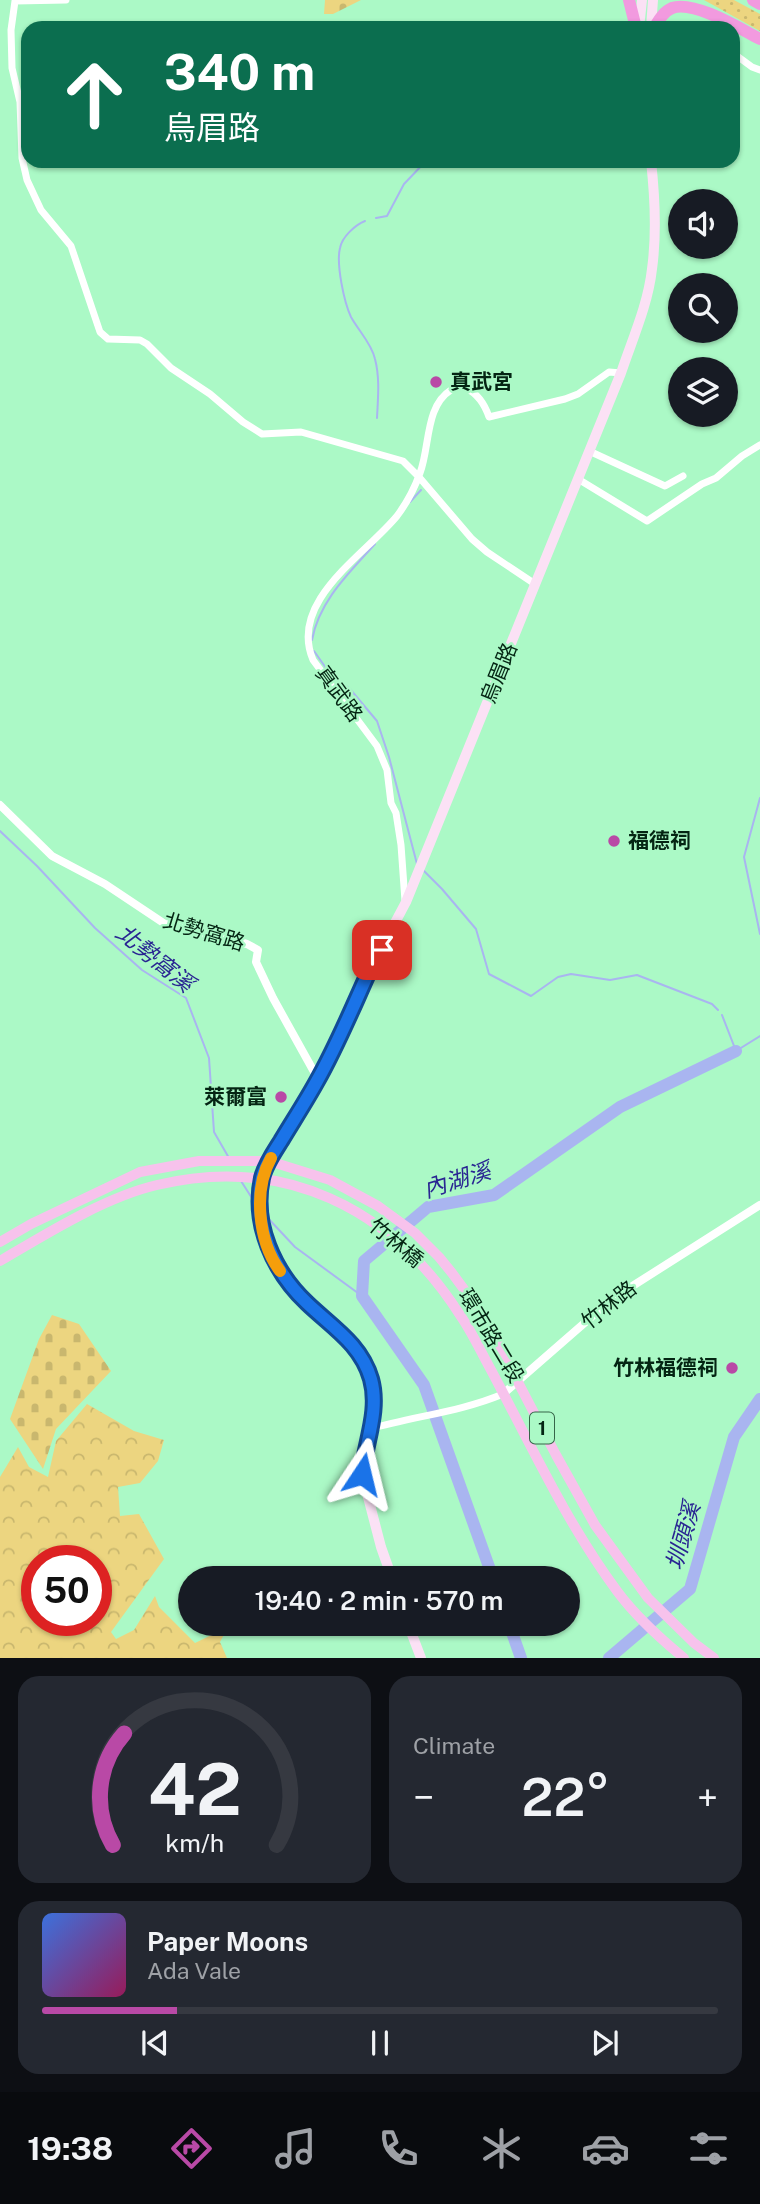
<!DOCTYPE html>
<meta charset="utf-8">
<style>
body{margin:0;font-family:"Public Sans","Noto Sans TC",sans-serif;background:#242831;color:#f1f3f6;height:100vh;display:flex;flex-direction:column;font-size:26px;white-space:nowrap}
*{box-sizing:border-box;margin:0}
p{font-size:23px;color:#9ea1a6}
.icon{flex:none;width:38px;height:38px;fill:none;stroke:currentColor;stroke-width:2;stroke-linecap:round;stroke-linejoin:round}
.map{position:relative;height:1658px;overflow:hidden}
.sheet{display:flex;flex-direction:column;gap:18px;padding:18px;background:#0d0f14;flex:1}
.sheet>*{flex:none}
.guide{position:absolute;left:21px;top:21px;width:719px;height:147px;border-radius:21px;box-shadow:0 2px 5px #0004;background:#0b6e4f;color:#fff;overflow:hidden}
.fabs{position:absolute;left:668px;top:189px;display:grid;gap:14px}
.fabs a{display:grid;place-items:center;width:70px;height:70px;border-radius:50%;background:#171b24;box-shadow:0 2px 5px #0004;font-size:35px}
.speed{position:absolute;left:21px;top:1545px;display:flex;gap:14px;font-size:35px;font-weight:700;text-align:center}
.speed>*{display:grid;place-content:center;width:91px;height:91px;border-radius:50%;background:#171b24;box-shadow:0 2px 5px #0004;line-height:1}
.speed .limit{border:10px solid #d22;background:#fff;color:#111}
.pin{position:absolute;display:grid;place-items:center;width:60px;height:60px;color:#fff;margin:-30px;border-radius:14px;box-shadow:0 4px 10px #0006}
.me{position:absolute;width:77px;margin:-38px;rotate:10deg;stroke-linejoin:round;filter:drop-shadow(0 0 5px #0008)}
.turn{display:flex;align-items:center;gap:24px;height:147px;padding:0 28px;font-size:32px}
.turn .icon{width:91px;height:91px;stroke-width:2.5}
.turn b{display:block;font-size:49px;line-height:60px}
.big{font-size:52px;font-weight:600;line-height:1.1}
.sheet .widget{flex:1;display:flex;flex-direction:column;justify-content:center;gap:10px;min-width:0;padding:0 24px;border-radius:21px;background:#242831}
.sheet .dial{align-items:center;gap:0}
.dial svg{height:182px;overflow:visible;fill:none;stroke:#363941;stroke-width:7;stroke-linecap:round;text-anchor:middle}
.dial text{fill:#f1f3f6;stroke:none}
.song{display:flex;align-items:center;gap:21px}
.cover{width:84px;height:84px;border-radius:10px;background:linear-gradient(135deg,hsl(220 70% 55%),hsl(330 70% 35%))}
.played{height:7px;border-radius:4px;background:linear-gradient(90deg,#b949a6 20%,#363941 20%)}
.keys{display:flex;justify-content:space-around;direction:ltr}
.heat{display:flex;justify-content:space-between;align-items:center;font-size:38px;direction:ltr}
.sheet .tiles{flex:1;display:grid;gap:18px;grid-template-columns:1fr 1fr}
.widget:last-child{grid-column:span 2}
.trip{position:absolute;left:178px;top:1566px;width:402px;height:70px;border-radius:35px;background:#171b24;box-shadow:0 2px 5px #0004;font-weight:600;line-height:70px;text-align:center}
.dock{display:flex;height:112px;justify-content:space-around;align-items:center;background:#090b0e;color:#9ea1a6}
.dock .icon{width:49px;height:49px}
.dock .active{color:#b949a6}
.dock b{font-size:32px;color:#f1f3f6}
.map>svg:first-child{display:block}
</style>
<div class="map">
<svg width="760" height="1658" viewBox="0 0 760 1658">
<defs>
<pattern id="grass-dots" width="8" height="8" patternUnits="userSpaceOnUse" patternTransform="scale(1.75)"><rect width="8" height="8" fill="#ecd580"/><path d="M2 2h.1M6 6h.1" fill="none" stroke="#c9b76e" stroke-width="1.8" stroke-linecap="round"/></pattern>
<pattern id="forest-crowns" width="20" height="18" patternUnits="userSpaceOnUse" patternTransform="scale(1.75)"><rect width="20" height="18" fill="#ecd580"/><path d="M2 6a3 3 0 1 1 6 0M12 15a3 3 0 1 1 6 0" fill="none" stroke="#c9b76e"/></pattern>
<pattern id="cemetery-stones" width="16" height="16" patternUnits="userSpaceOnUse" patternTransform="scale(1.75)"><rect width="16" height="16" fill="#ecd580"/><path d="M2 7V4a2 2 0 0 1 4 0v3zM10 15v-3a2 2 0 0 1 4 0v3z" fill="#c9b76e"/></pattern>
</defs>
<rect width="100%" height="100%" fill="#abf9c6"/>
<path fill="url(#grass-dots)" d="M704,0H734L760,14V31Z"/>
<path fill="url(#forest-crowns)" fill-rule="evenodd" d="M87,1404L134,1431L164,1440L158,1461L140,1483L118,1487L120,1516L139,1514L164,1559L111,1632L116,1639L134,1630L155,1596L159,1607L195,1643L228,1627L220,1642L227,1658H0V1477L18,1447L29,1467L48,1477L56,1441ZM37,1561H96V1620H37Z"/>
<path fill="url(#cemetery-stones)" d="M325,0H361L333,14H324Z
M52,1315L79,1324L111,1371L56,1429L43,1469L10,1419L39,1339Z"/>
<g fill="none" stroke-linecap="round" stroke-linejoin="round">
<path stroke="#a9b5f0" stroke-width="2" d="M376,218L387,216L404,184L426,161
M365,221C355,225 342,237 340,248C336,264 344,302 351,317C358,330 372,344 375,359C380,378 378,398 377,418
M410,502L421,490
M312,640C319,601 349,573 375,544
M314,651L326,668L350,689L377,721L389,757L417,864
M760,798L744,857L760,934
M0,831L37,866L95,928L142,970L186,998L209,1058L214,1132L229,1158
M423,870L442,889L476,929L489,974L531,996L558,977L571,974L610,980L637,975L712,1004L718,1010
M722,1015L736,1051L760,1036
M241,1181L257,1206
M265,1215L295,1247L362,1296"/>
<path stroke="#a9b5f0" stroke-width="12" d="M493,1578L424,1385L362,1296L364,1261L428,1207L494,1195L620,1107L736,1051
M509,1624L521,1658
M609,1658L690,1589L734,1437L760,1399"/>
<path stroke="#fff" stroke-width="7" d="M66,0L15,1L11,30L12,68L20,102L22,158L27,180L41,210L71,246L100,332L108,339L140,340L147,344L171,368L210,394L243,422L262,434L301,432L403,461L419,477L472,539L487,552L535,584
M682,28H687
M733,53L752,67L760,70
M589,451L665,486L683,476
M578,479L647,521L702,484L716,478L742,456L760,445
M405,901L401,845L396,813L391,803L387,770L377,746L313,660C288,601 365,555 397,516C406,504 415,487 420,473C430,447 425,406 451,390C457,387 460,385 466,388C478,394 485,405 489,417L565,399L578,394L609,372L621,373
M370,1429C415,1416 460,1412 503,1394"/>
<path stroke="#fff" stroke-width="8" d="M0,805L52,856L105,884L165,924L247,944L258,950L256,962L273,998L318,1079
M503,1394L612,1299L760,1205"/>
<path stroke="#fbe1f5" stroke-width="10" d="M639,28L642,0
M651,28L653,0
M392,1578L381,1547L362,1474L373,1411L372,1382L366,1366L349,1339L305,1302L275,1264L263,1230L260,1205L262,1177L269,1161L318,1079L372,966L406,902L621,373C632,340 648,305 652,269C657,233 655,197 651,161
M408,1624L421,1658"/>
<path stroke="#f7c2ec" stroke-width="10" d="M0,1242L31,1224L140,1172L199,1161H269L330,1180L378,1206L415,1233L439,1257L452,1273L483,1315L556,1455L595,1525L648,1598L694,1643L714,1658
M0,1261C46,1234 105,1197 157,1185C283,1155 391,1207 460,1315C472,1332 481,1352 491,1370C531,1445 566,1522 617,1591C634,1614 662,1640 684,1658"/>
<path stroke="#f29adf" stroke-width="12" d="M629,0L636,28
M753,0L760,4
M654,28C659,20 663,12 672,8C694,0 741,29 760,39"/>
</g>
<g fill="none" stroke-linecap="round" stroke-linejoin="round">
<defs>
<path id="route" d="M362,1474C365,1443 380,1411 371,1379C361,1344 332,1327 307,1303C274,1272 252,1224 262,1178C265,1165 274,1152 281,1141C293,1121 306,1101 317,1081C338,1044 354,1004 372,965L382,950"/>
</defs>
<use href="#route" stroke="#114b97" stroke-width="18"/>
<use href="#route" stroke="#1a73e8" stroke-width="12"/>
<path stroke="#f59e0b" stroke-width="12" d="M271,1158C253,1190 258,1241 280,1271"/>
</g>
<g fill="#b949a6" stroke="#abf9c6" stroke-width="2.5">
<circle cx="436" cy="382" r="7"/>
<circle cx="614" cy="841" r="7"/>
<circle cx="281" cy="1097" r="7"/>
<circle cx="732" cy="1368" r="7"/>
</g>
<g text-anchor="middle" stroke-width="5" stroke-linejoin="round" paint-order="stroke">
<rect fill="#abf9c6" stroke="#366549" stroke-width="2" x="530" y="1412.5" width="24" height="31" rx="5"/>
<g font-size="19" font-weight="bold" fill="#042513">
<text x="542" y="1435">1</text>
</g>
<g font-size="21" font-weight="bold" fill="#042513" stroke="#abf9c6" text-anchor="start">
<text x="450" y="389">真武宮</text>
<text x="628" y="848">福德祠</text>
<text x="267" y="1104" text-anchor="end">萊爾富</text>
<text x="718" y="1375" text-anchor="end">竹林福德祠</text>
</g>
<g font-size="21" fill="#042513" stroke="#abf9c6">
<text transform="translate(499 673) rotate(-68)" y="7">烏眉路</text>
<text transform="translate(339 694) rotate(54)" y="7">真武路</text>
<text transform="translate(204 932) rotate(17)" y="7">北勢窩路</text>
<text transform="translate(396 1243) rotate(40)" y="7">竹林橋</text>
<text transform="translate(609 1305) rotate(-38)" y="7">竹林路</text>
<text transform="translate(491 1336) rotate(59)" y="7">環市路二段</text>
</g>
<g font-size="23" font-style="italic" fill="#292592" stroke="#abf9c6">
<text transform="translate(155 958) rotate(39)" y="8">北勢窩溪</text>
<text transform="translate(457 1180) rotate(-17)" y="8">內湖溪</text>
<text transform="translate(683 1536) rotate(-74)" y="8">圳頭溪</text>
</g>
</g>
</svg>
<div class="fabs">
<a><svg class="icon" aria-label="sound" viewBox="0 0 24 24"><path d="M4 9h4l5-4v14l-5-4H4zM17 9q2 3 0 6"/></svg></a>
<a><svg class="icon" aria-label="search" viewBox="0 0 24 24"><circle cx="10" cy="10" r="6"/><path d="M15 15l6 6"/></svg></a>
<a><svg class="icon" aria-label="layers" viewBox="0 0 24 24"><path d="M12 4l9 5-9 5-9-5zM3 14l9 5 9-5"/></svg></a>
</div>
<div class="speed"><div class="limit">50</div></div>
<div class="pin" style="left:382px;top:950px;background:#d93025"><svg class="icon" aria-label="arrive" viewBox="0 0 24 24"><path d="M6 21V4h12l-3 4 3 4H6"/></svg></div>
<svg class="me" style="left:362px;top:1474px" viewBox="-20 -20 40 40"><path d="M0-17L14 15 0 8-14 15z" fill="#1a73e8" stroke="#fff" stroke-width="4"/></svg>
<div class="trip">19:40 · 2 min · 570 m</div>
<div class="guide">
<div class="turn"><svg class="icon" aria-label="ahead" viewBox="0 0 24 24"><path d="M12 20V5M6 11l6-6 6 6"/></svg><div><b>340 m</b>烏眉路</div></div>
</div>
</div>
<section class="sheet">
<div class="tiles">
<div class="widget dial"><svg viewBox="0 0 100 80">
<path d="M14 69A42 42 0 1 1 86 69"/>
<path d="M14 69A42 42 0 0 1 19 20" stroke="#b949a6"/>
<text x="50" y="56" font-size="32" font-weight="700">42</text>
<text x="50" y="72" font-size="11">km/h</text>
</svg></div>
<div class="widget"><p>Climate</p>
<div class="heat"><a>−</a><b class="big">22°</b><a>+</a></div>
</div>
<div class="widget">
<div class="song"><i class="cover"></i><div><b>Paper Moons</b><p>Ada Vale</p></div></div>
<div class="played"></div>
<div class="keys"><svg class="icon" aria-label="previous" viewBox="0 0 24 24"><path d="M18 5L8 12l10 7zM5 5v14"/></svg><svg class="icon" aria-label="pause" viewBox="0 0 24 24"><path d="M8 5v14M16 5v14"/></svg><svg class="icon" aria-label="next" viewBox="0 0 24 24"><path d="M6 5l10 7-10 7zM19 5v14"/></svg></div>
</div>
</div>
</section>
<nav class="dock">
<b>19:38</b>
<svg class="icon active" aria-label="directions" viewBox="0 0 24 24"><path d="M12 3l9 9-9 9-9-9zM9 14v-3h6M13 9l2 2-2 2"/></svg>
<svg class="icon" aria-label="music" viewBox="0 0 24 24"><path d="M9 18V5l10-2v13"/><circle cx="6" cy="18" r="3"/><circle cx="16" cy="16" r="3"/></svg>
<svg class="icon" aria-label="phone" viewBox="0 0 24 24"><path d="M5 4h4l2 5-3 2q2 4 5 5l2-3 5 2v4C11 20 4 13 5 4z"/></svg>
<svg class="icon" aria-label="climate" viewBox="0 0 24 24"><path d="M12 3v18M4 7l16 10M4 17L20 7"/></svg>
<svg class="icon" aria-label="car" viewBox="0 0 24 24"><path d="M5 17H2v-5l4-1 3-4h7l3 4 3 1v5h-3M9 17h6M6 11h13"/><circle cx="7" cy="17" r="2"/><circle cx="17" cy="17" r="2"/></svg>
<svg class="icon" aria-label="filters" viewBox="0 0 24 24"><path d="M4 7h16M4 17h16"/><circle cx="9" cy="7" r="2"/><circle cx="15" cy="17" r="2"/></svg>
</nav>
